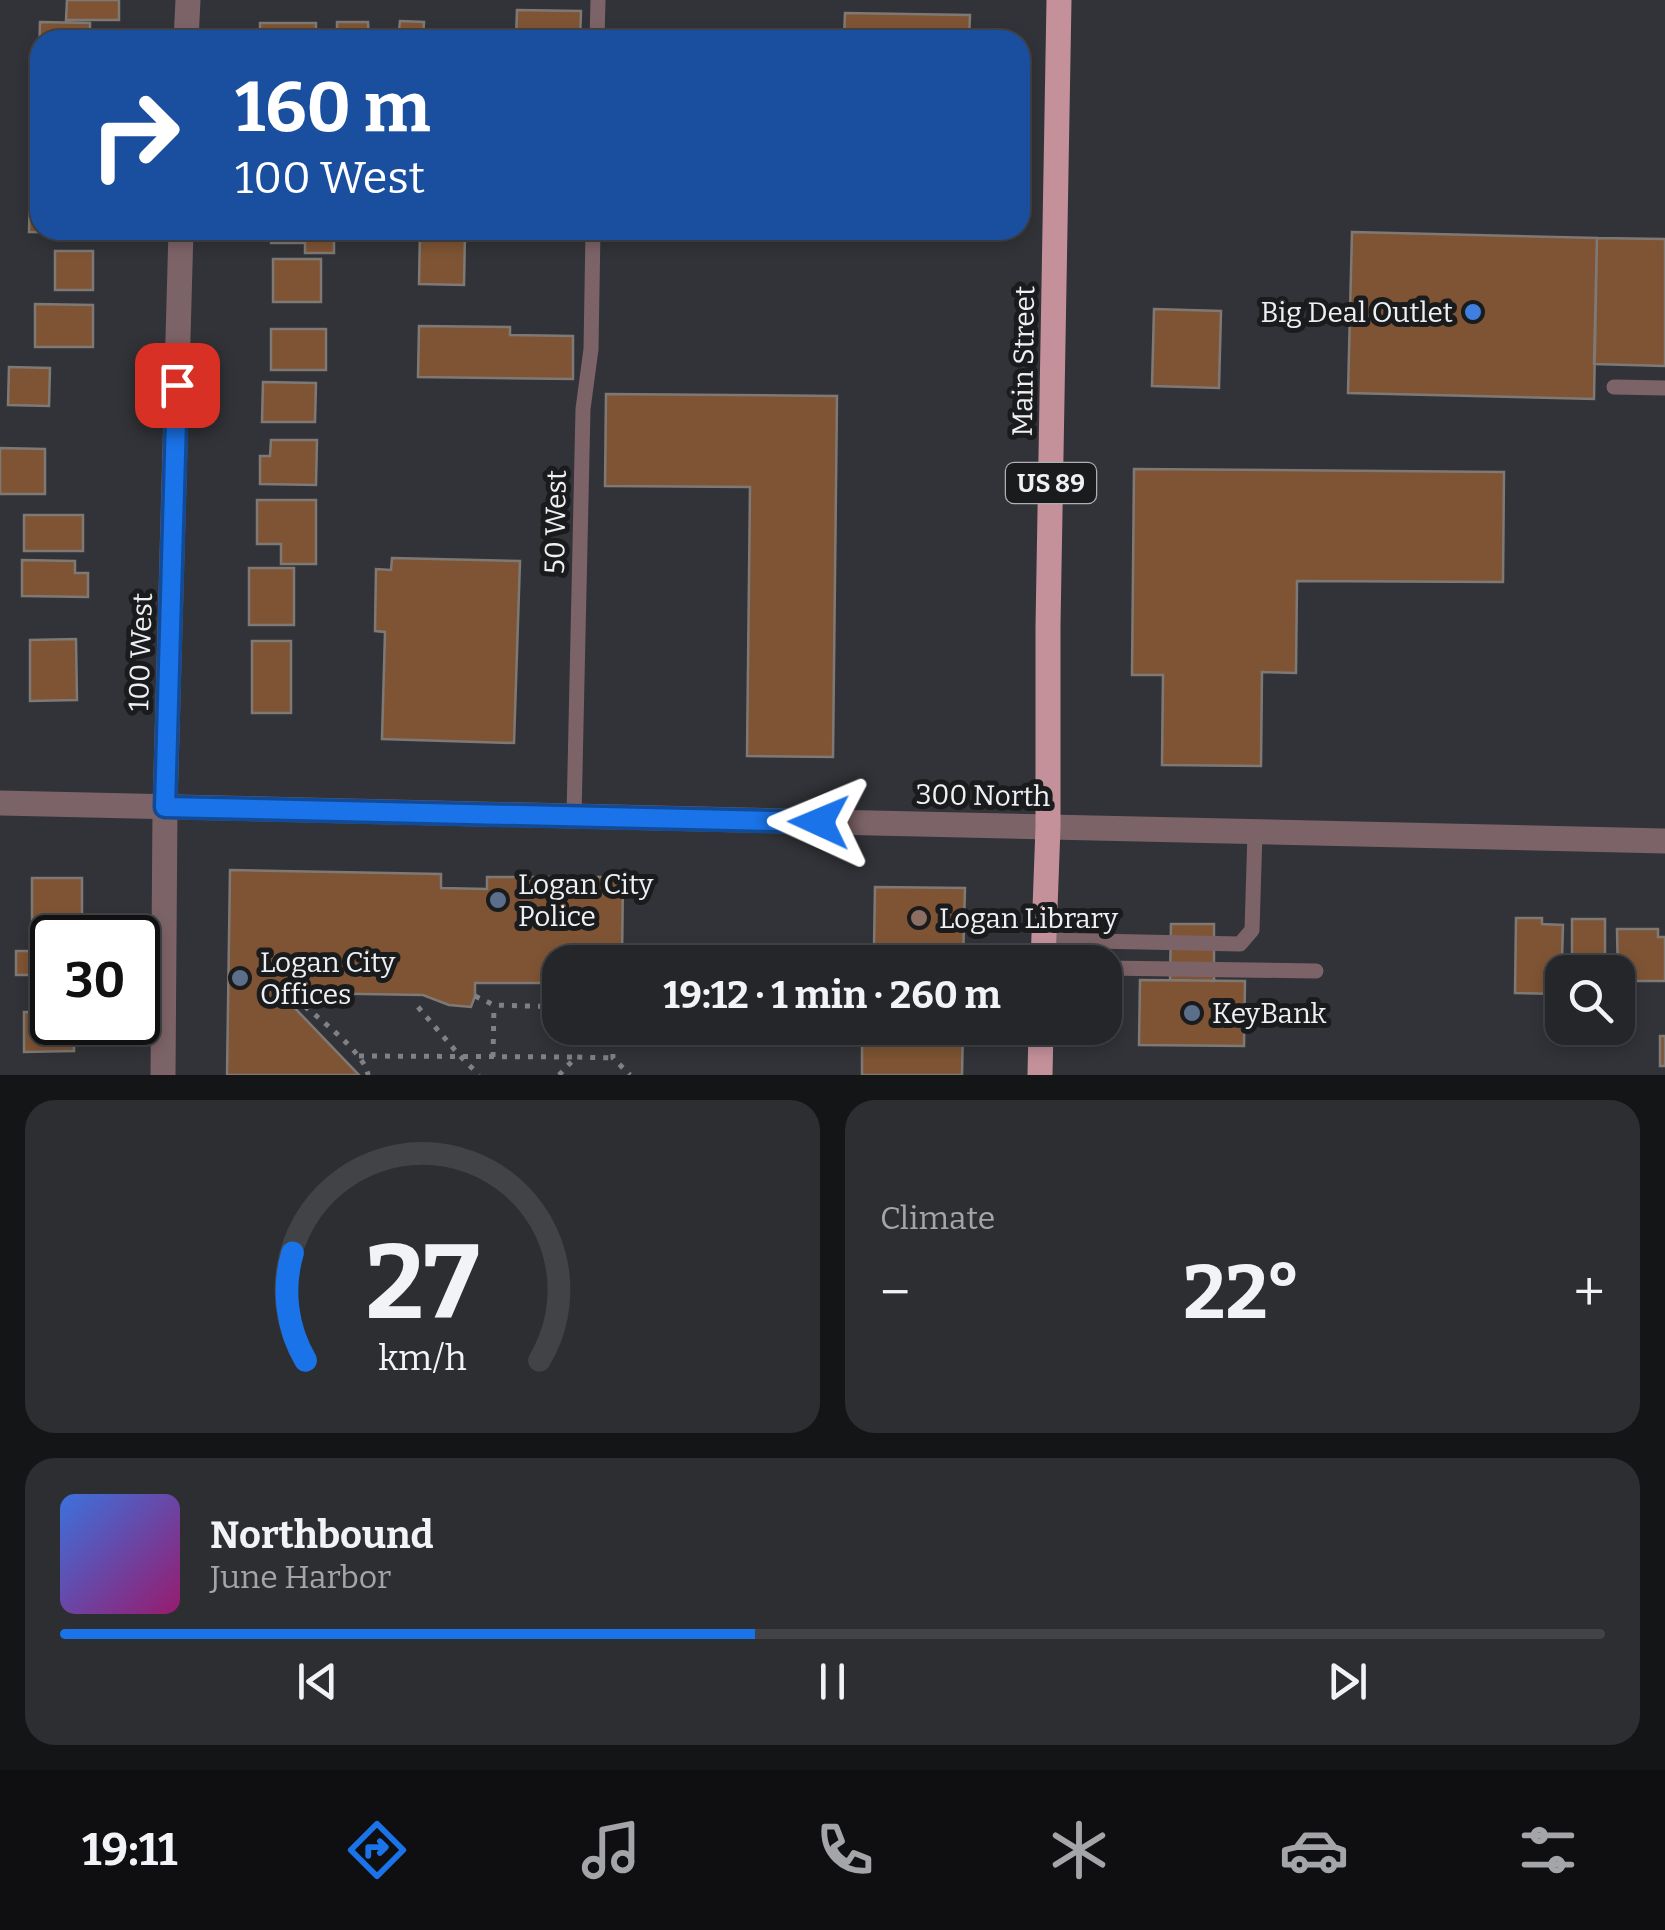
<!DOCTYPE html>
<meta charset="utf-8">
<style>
body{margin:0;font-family:Bitter,serif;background:#2d2e32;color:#f1f3f6;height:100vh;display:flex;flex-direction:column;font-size:38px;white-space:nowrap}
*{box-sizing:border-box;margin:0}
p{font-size:32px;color:#a3a5a8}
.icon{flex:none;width:55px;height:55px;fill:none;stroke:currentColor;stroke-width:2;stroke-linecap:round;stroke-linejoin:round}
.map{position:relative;height:1075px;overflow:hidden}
.drawer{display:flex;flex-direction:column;gap:25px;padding:25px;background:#141517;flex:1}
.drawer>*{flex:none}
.hud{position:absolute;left:30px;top:30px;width:1000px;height:210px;border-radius:30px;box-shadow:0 5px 15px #0003,0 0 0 2px #424347;background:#1a4fa0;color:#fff;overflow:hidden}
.tools{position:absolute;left:1545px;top:955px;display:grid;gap:20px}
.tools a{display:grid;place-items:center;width:90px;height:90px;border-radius:20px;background:#25262a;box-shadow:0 5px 15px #0003,0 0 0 2px #424347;font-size:50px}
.speed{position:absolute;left:30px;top:915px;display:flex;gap:20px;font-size:50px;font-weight:700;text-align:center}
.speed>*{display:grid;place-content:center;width:130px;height:130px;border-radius:50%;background:#25262a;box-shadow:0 5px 15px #0003,0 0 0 2px #424347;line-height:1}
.speed .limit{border:5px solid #111;border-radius:15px;background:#fff;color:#111}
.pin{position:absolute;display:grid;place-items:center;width:85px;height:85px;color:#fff;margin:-42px;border-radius:20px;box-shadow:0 5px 15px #0006}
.me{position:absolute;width:110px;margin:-55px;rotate:271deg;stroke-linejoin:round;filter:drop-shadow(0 0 8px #0008)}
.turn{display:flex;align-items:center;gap:35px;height:210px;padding:0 40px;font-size:45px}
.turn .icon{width:130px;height:130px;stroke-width:2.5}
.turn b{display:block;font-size:70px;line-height:85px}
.big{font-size:75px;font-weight:700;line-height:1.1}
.drawer .card{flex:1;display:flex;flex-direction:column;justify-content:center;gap:15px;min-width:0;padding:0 35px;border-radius:30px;background:#2d2e32}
.drawer .dial{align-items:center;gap:0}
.dial svg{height:260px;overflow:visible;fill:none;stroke:#424347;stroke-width:7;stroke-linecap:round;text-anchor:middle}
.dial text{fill:#f1f3f6;stroke:none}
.song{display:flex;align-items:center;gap:30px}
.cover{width:120px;height:120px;border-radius:15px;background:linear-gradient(135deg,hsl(220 70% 55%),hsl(320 70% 35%))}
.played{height:10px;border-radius:5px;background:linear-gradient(90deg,#1a73e8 45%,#424347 45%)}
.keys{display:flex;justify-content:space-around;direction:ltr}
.heat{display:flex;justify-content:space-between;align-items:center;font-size:55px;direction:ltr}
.drawer .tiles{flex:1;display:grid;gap:25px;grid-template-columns:1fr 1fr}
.card:last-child{grid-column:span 2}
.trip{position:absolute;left:542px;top:945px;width:580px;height:100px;border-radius:30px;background:#25262a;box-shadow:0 5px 15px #0003,0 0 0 2px #424347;font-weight:700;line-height:100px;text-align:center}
.tab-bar{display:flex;height:160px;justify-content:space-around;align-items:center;background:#0f0f11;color:#a3a5a8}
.tab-bar .icon{width:70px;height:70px}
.tab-bar .active{color:#1a73e8}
.tab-bar b{font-size:45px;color:#f1f3f6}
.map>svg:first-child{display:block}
</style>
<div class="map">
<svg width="1665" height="1075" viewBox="0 0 1665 1075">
<rect width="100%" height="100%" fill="#313338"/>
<path fill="#7e5434" stroke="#7f7976" stroke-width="2.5" d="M67,0H119V20H66Z
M517,10L581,11L580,40H516Z
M845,13L970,15L969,40H844Z
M400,21L424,22L423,40H386V30L399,31Z
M40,22L90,23V40H40L39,62Z
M337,22H368L369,40H337Z
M260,23H316V40H260Z
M649,33H700V40H649Z
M712,34L747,35L746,40H711Z
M34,148H40V183H33Z
M30,191H40V230H93V233L29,232Z
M271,230H334V253H305V243H271Z
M420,230H577V235L465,233L464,285L419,284Z
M1352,232L1597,238L1594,399L1348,393Z
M1597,238L1665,239V366L1594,364Z
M55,251H93V290H55Z
M273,259H321V302H273Z
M35,304L93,305V347H35Z
M1154,309L1221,311L1219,388L1152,386Z
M419,326L510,327V335L573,336V379L418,377Z
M271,329H326V370H271Z
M9,367L50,368L49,406L8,405Z
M263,382L316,383L315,422H262Z
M606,394L837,396L833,757L747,756L750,487L605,486Z
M271,440H317L316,485L260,484V456H270Z
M0,448L45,449V494H0Z
M1134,469L1504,472L1503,582L1297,581L1296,673L1262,672L1261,766L1162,765L1163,675H1132Z
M257,500H316V564H281V544H257Z
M24,515H83V551H24Z
M392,558L520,561L514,743L382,739L385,632L375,631L376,569L391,570Z
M22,560L75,561V573H88V597L22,596Z
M249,568H294V625H249Z
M76,639L77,700L30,701V640Z
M252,641H291V713H252Z
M230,870L441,874V888L487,889V877H623L622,962H560V983H475V996L471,1007L449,1005L423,995L301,993L290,1003L359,1075H227Z
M32,878H82V923H32Z
M875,887L965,888L963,962H863V947H874Z
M1516,918H1542V924L1563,925L1561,994L1515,993Z
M1572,919H1605V972H1572Z
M1171,924H1214V981L1170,980Z
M1617,929H1658V937H1665V981H1618Z
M16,951H52V989H30V975H16Z
M1140,980L1245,981L1244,1046L1139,1045Z
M24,1012H52V1022H74V1051L24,1052Z
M862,1028H963L962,1075H862Z
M1660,1036H1665V1066H1660Z"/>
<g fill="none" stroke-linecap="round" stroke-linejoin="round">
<path stroke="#7f8185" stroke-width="5" stroke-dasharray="5 8" stroke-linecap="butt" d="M475,996L494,1005L560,1007
M295,998C314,1015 365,1052 368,1075
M418,1007L460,1056L479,1075
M612,1028L613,1058L630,1075
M359,1056L576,1057
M493,1057L494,1005
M559,1075L576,1057L613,1058"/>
<path stroke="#7c6367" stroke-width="15" d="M597,40L598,0
M1614,387L1665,388
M574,816L583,409L591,349L593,230
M1044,940L1240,944L1252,930L1255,832
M1105,968L1316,971"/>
<path stroke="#7c6367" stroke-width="25" d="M0,803L1665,841"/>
<path stroke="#7c6367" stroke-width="25" d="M186,40L188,0
M163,1075L165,807L181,230"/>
<path stroke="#c4919b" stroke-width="25" d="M1043,962L1048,827V626L1059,0
M1040,1075L1041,1028"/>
</g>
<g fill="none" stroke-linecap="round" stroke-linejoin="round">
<defs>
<path id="route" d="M177,385L165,807L819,822"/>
</defs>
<use href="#route" stroke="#114b97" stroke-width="25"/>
<use href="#route" stroke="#1a73e8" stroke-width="18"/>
</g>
<circle fill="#3f7fe0" stroke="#1a1b1d" stroke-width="4" cx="1473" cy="312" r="10"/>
<g fill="#5c6f8a" stroke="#1a1b1d" stroke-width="4">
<circle cx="498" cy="900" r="10"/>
<circle cx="240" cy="978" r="10"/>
<circle cx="1192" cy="1013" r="10"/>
</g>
<circle fill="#8d6e63" stroke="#1a1b1d" stroke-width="4" cx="919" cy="918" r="10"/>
<g text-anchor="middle" stroke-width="10" stroke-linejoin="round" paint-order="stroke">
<rect fill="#1a1b1d" stroke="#afb0b3" stroke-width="2.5" x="1006" y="463" width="90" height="40" rx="8"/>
<g font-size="25" font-weight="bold" fill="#eff0f3">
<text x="1051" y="492">US 89</text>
</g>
<g font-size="28" fill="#eff0f3" stroke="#1a1b1d" text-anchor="start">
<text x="1453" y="322" text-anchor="end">Big Deal Outlet</text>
<text x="518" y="894">Logan City<tspan x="518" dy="32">Police</tspan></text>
<text x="939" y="928">Logan Library</text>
<text x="260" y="972">Logan City<tspan x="260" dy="32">Offices</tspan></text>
<text x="1212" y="1023">KeyBank</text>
</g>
<g font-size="28" fill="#eff0f3" stroke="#1a1b1d">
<text transform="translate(1023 361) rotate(-89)" y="10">Main Street</text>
<text transform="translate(555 522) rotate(-89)" y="10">50 West</text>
<text transform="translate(140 652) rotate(-88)" y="10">100 West</text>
<text transform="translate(983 795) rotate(1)" y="10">300 North</text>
</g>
</g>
</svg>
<div class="tools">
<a><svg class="icon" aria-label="search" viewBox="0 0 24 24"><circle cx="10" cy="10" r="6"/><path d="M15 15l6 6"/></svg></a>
</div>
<div class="speed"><div class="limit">30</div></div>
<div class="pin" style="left:177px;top:385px;background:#d93025"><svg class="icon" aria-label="arrive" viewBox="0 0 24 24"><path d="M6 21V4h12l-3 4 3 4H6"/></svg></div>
<svg class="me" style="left:819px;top:822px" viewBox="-20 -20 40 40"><path d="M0-17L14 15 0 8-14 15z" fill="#1a73e8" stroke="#fff" stroke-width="4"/></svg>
<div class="trip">19:12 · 1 min · 260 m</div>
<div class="hud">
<div class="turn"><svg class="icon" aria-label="right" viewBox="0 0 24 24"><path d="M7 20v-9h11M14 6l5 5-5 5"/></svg><div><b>160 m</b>100 West</div></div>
</div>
</div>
<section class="drawer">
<div class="tiles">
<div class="card dial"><svg viewBox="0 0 100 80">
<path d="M14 69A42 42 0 1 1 86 69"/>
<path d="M14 69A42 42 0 0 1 10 36" stroke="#1a73e8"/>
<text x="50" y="56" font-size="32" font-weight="700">27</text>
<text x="50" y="72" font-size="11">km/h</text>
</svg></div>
<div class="card"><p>Climate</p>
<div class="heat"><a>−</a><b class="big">22°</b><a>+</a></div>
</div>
<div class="card">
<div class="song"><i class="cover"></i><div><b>Northbound</b><p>June Harbor</p></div></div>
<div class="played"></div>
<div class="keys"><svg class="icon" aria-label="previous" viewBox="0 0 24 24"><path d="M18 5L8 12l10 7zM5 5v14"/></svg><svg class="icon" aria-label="pause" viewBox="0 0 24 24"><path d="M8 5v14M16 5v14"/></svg><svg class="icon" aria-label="next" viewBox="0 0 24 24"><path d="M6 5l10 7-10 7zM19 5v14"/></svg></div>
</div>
</div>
</section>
<nav class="tab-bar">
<b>19:11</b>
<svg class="icon active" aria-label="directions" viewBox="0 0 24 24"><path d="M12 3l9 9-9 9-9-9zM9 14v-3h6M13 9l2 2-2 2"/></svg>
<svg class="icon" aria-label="music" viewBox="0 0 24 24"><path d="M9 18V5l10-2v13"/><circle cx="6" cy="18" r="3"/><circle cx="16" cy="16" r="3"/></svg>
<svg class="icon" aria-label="phone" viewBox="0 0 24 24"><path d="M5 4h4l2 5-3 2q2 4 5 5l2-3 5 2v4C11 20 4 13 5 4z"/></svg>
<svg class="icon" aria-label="climate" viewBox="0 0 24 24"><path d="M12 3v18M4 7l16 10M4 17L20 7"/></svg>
<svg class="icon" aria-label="car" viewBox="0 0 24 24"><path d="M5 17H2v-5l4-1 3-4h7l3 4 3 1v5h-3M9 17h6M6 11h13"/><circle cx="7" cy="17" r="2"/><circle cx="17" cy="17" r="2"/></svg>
<svg class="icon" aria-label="filters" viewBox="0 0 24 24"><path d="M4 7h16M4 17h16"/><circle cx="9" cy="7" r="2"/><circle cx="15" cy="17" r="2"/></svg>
</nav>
